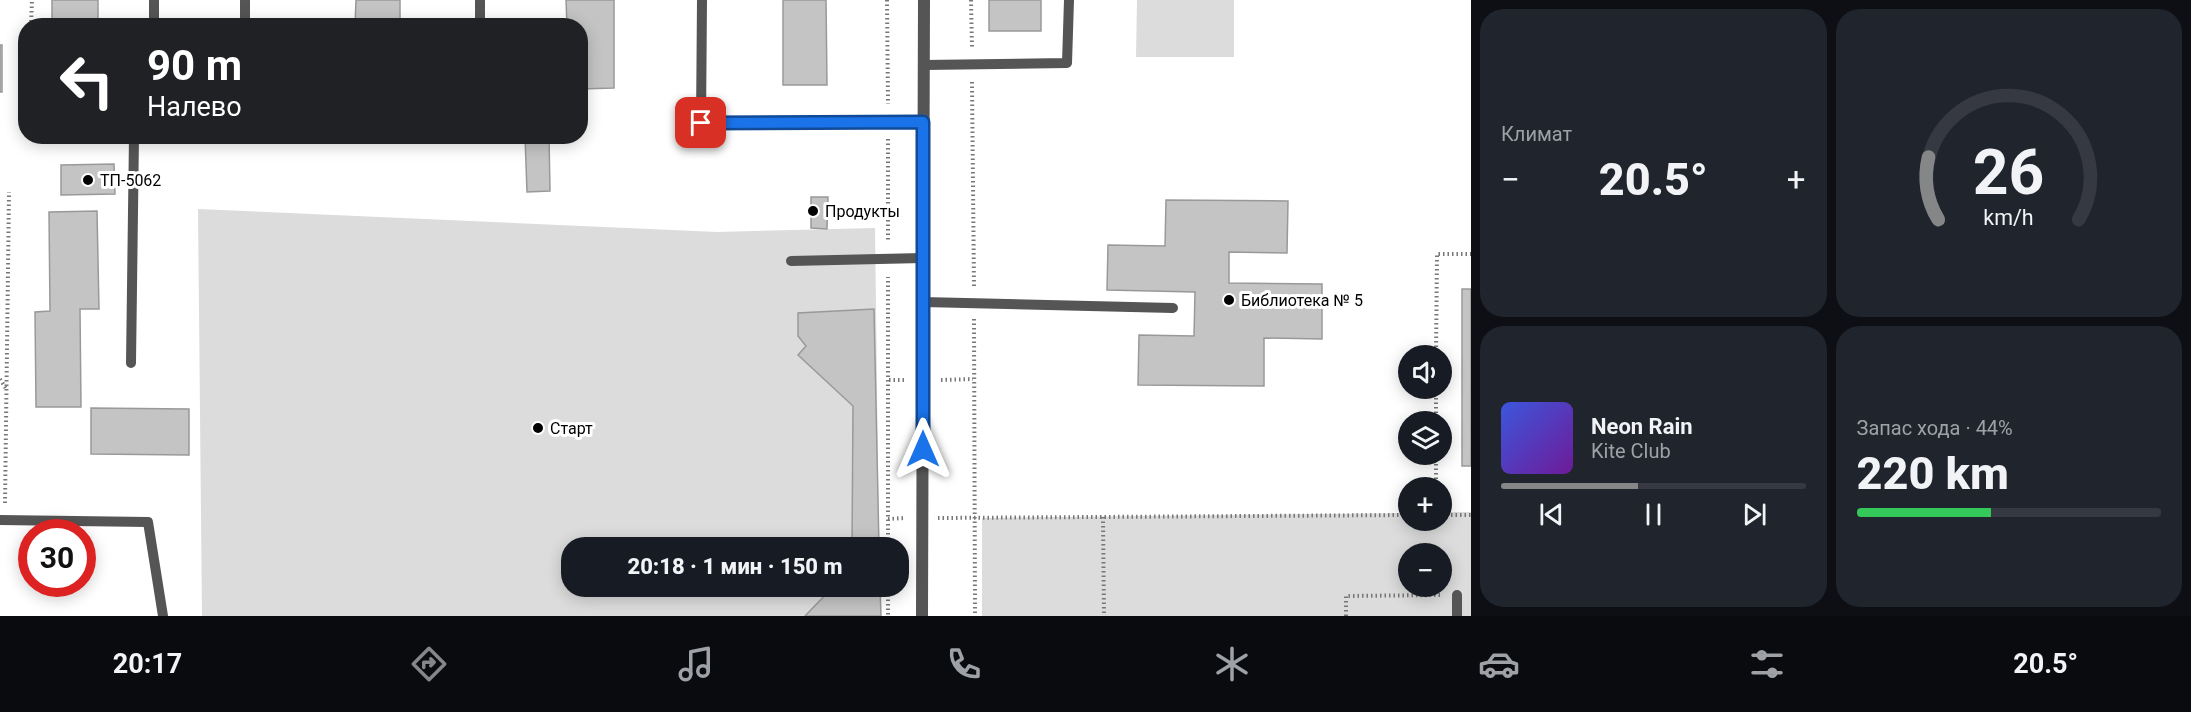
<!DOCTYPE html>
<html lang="ru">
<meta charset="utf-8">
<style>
body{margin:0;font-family:Roboto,sans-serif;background:#20242c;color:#f1f3f6;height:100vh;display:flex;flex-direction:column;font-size:22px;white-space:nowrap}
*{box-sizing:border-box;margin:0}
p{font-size:20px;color:#9ea1a6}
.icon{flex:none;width:33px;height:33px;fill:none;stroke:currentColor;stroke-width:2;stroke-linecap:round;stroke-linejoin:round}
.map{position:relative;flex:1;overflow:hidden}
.drawer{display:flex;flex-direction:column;gap:9px;padding:9px;background:#0d0f14;width:720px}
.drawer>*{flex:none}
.guide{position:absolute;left:18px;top:18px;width:570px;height:126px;border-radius:24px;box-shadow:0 3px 15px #0003;background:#202124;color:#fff;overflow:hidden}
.controls{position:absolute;left:1398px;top:345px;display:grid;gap:12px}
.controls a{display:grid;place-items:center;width:54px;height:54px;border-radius:50%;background:#171b24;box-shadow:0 3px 15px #0003;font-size:30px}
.speed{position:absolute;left:18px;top:519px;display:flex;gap:12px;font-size:30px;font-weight:700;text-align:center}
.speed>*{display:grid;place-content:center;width:78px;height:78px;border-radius:50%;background:#171b24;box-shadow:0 3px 15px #0003;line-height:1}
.speed .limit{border:9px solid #d22;background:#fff;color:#111}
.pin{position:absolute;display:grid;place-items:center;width:51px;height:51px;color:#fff;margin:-26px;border-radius:12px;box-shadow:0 3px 9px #0006}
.me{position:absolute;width:66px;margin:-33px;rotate:0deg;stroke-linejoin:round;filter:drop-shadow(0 0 4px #0008)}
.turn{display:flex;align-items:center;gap:21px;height:126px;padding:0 30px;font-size:27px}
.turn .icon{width:78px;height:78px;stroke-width:2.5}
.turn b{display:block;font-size:42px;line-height:51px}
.big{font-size:45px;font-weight:800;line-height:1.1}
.drawer .card{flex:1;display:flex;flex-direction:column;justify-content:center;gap:9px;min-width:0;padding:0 21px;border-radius:24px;background:#20242c}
.drawer .dial{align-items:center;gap:0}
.dial svg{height:156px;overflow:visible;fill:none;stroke:#363941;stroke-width:7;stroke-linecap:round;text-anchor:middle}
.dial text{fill:#f1f3f6;stroke:none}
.song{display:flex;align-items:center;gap:18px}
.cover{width:72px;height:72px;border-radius:9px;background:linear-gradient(135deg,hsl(230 70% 55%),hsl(280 70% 35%))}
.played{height:6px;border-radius:3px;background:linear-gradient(90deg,#858687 45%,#363941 45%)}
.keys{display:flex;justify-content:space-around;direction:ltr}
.heat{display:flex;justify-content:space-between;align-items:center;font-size:33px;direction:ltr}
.charge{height:9px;border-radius:4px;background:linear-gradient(90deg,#34c759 44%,#363941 0)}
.drawer .tiles{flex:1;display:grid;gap:9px;grid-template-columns:repeat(2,1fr)}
.trip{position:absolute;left:561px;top:537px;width:348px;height:60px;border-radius:24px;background:#171b24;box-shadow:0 3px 15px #0003;font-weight:800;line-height:60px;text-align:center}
.tab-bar{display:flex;height:96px;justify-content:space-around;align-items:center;background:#090b0e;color:#9ea1a6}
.tab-bar .icon{width:42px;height:42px}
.tab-bar .on{color:#858687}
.tab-bar b{font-size:27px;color:#f1f3f6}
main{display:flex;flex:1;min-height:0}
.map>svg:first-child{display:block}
</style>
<main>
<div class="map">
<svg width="1471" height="616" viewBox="0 0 1471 616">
<rect width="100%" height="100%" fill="#fff"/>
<path fill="#dcdcdc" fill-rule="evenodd" d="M1137,0H1234V57H1136Z
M198,209L717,232L875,228L879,547L572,548V586L880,587L881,616H202Z
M1442,512H1471V616H982V518L1408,513V520H1442ZM1408,554H1442V586H1408Z"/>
<path fill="#c4c4c4" stroke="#999" stroke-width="1.5" d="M52,0H98V26H52Z
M356,0H400V26H355Z
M566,0H614V88L580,89V26H567Z
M783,0H826L827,85H783Z
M989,0H1041V31H989Z
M0,45H2V92H0Z
M525,136H549L550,191L527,192Z
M114,164L115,194L61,195V165Z
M811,197H828L827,229L811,228Z
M1166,200L1288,201L1287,253L1229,252V283L1322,284V339L1264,338V386L1138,385L1139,335L1194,336L1195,292L1107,290L1108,245L1165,246Z
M97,211L99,309H80L81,407H36L35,312L50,311L49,212Z
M1462,289H1471V466H1462Z
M874,309L879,548H852L853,406L798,355L806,346L798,336V313Z
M91,408L189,409V455L91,454Z
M834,586H880L881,616H805Z"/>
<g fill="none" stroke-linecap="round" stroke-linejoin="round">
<path stroke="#777" stroke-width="4" stroke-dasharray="1.5 3" stroke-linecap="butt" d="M887,0L888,104
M971,0L972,47
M31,26L32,0
M972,82L974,287
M888,139V242
M974,319L975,616
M1436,356L1437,254H1471
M0,379L7,390
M889,380H907
M941,380L973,379
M1436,422V388
M1436,488V454
M5,503L9,192
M1442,515H1471
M1103,517L1104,616
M938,518L1408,515
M888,519L904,518
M888,548V277
M888,586V616
M1346,616V596L1440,595"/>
<path stroke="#555" stroke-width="10" d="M245,0V26
M480,0V26
M702,0L701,123L923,122
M154,26V0
M924,65L1067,63L1069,0
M791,261L923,258
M923,302L1173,308
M131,363L134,136
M0,520L148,522L163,616
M1457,595V616"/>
<path stroke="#555" stroke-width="12" d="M922,616L924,0"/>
</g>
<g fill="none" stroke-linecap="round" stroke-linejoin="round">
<defs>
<path id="route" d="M701,123L923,122V449"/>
</defs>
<use href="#route" stroke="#114b97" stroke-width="15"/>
<use href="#route" stroke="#1a73e8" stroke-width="10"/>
</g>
<g fill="#000" stroke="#fff" stroke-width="2">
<circle cx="88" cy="180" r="6"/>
<circle cx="813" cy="211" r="6"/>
<circle cx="1229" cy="300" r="6"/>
<circle cx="538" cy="428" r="6"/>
</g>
<g text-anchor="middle" stroke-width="6" stroke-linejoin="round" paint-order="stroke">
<g font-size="16" fill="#000" stroke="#fff" text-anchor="start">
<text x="100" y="186">ТП-5062</text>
<text x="825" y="217">Продукты</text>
<text x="1241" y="306">Библиотека № 5</text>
<text x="550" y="434">Старт</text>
</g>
</g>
</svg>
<div class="controls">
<a><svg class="icon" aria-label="sound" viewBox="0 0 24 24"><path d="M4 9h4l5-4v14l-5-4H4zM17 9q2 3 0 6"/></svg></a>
<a><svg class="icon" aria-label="layers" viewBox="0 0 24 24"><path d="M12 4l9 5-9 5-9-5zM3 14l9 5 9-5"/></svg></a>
<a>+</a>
<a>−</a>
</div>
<div class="speed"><div class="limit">30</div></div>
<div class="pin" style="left:701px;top:123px;background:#d93025"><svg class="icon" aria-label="arrive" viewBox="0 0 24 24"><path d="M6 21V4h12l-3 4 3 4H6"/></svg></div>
<svg class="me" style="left:923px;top:449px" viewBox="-20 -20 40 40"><path d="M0-17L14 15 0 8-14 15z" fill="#1a73e8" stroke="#fff" stroke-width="4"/></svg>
<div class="trip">20:18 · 1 мин · 150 m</div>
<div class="guide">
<div class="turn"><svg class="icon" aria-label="left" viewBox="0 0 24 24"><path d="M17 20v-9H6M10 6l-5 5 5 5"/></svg><div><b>90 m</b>Налево</div></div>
</div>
</div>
<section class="drawer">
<div class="tiles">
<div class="card"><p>Климат</p>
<div class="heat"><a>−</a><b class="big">20.5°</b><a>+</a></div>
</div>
<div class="card dial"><svg viewBox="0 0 100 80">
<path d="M14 69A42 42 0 1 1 86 69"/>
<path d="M14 69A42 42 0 0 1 9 37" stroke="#858687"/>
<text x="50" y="56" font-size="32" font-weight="700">26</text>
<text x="50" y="72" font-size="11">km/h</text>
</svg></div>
<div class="card">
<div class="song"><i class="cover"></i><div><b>Neon Rain</b><p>Kite Club</p></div></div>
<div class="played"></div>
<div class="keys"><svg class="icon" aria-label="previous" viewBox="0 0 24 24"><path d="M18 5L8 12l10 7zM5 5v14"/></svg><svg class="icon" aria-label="pause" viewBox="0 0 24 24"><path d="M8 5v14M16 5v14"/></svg><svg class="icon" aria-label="next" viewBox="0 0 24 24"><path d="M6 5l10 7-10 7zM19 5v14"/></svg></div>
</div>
<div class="card"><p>Запас хода · 44%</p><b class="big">220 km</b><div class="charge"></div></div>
</div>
</section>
</main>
<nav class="tab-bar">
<b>20:17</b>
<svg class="icon on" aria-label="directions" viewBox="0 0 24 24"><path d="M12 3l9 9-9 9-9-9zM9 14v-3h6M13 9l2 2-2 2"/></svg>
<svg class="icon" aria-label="music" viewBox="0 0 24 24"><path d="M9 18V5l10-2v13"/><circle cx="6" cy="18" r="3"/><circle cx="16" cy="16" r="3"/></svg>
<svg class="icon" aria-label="phone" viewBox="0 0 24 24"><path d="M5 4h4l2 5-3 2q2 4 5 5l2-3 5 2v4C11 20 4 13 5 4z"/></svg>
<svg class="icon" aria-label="climate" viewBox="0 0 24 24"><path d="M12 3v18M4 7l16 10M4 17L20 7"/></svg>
<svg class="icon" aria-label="car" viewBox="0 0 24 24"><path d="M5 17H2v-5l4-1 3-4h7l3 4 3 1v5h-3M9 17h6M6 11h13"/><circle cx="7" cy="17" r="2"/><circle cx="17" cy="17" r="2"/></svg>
<svg class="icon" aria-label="filters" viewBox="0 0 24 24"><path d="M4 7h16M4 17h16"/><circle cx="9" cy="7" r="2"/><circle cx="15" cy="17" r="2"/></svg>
<b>20.5°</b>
</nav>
